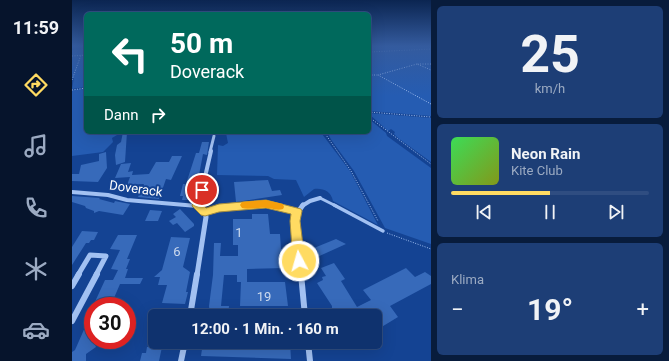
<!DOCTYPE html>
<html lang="de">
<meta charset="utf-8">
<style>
body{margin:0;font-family:Roboto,sans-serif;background:#1d3e76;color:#f1f3f6;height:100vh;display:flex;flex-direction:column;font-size:15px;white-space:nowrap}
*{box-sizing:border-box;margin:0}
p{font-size:13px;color:#9baac2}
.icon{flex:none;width:22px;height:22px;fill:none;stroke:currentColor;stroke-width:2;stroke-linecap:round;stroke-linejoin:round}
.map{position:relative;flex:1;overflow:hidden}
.details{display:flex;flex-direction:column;gap:6px;padding:6px;background:#081c3c;width:238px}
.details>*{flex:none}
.hud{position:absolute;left:12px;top:12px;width:287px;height:122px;border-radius:6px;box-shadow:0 4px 16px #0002,0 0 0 1px #2f4d81;background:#00695c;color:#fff;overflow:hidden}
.speed{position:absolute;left:12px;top:297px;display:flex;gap:8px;font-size:20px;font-weight:700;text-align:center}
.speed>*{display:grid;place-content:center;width:52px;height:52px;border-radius:50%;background:#0f326e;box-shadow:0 4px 16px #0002,0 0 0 1px #2f4d81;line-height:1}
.speed .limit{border:6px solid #d22;background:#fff;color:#111}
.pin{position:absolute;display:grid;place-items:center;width:34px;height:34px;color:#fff;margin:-17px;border:2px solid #fff;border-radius:50%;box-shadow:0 1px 4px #0007}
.me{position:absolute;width:44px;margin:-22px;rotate:354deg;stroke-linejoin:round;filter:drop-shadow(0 0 3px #0008)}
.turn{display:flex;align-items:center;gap:14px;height:84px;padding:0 20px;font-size:18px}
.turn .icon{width:52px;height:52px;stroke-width:2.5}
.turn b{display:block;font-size:28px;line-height:34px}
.then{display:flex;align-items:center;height:38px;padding:0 20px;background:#0003;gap:8px;font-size:15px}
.big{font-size:30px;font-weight:700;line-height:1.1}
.details .card{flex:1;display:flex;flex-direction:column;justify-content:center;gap:6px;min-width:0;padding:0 14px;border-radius:6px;background:#1d3e76}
.details .dial{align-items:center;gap:0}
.dial b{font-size:52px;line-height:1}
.song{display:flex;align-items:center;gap:12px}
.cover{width:48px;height:48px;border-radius:6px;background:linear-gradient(135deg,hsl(130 70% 55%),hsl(70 70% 35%))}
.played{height:4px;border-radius:2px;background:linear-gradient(90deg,#ffdb62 50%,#2f4d81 50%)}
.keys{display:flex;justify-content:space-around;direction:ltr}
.heat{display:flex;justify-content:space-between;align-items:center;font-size:22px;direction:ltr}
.trip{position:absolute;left:76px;top:309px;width:234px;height:40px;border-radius:6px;background:#0f326e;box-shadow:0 4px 16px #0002,0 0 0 1px #2f4d81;font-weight:700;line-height:40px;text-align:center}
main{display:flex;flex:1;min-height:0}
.dock{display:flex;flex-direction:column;width:72px;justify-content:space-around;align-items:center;background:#06142c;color:#9baac2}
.dock .icon{width:28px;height:28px}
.dock .selected{color:#ffdb62}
.dock b{font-size:18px;color:#f1f3f6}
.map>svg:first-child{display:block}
</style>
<main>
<nav class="dock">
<b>11:59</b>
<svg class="icon selected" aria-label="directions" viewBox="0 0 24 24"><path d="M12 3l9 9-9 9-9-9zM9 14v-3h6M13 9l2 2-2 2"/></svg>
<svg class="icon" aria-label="music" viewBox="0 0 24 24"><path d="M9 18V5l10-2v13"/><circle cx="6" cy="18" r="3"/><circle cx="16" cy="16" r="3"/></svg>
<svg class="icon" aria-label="phone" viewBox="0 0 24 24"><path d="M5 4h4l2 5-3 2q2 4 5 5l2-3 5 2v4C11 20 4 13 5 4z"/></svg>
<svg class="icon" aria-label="climate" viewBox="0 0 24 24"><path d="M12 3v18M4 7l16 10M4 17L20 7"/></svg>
<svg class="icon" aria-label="car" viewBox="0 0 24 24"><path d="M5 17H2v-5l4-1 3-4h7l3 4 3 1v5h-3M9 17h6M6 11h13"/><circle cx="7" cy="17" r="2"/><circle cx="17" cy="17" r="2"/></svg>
</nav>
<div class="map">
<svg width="359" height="361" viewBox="0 0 359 361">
<rect width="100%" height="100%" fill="#144393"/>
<path fill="#255cb2" d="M297,46H359V116L297,111Z
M14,49V87L0,89L2,78H0V50Z
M14,88V132H50L40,138L41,142L31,152L0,156V90Z
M297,113L359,118V162L326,138L322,134L323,132L319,129L316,131L297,114Z
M297,119L314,133L315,136L359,168V244L313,228L282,171L260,141L255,132H297Z
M173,132L179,133L250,134L278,171L306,225L261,201C259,191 251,188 242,189L232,197L224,180L202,179L196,176L145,175L146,145L151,146L156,143L154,133Z"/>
<path fill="#376aba" d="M51,132H55L53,162L44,165L43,155L45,145L49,142Z
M130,142H137L135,155L131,154L123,196H119L118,200H110L111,196H108L111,184H114L124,153H127Z
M34,152L35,168L26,182L0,181V174H7L9,165L27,161V154Z
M100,156H110L99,180L94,179L87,199L66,197L72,184L55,185L58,177L43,178L49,164L59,163L56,172L61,171L60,175L77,174L84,162H97Z
M196,180L200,191L208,190L210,195L164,202L162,182Z
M0,196L28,198L27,199L42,203L43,201L58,204L51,215L27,211L22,213V211L14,208L13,206L0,202Z
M108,209L122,224V226L113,232L105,223L101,225L97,221L104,217L101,214Z
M78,210L90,211L86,221H73Z
M180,214H196L198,234H208L209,249H211L213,268L175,269V282H213L216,306H168L169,282H165V275H152L149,306H157L156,316H138L137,306L141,275L142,243H149L148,256H166V245H161V219H180Z
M10,231L26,232L22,240H19L17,243H14L0,265V247Z
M46,235H65L55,259H58L54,269H56L53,278H71L68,284H48L42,298H37L33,306H21L33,280H41L46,270L39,269L48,250L38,249Z
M99,237L118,238L111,267L118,272L114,292H116L113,304L90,303L95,285H86L88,277H82L90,270Z
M264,239L274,244L243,258L237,250Z
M262,263L273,279L269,281L285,307L299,300L291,290L334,268L343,277L353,272L359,276V284L318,306L326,317L303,331V316H262L260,314V306L245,283L251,280L250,277L254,276L249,268Z
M21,307V340L24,347L14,354V361H0V352L3,350L14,325H12Z
M131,342H218L219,359L129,356Z
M75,347H90L87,361H68L70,353H74Z"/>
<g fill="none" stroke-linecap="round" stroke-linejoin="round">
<path stroke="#a2c1f2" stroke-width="1" stroke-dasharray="1 1.5" stroke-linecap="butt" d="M297,52L359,49
M0,56L14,55
M345,64L306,75L359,104
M359,64H345L359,70
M297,75H306
M0,80L9,55
M0,90L14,88
M297,112L359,117
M297,117L359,164
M176,132L251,133
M252,132L279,171L306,221
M315,233L359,249"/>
<path stroke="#a2c1f2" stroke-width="3" d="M248,198L264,206"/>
<path stroke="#a2c1f2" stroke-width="3.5" d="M262,205L311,231"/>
<path stroke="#a2c1f2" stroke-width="3" d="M138,152L142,136"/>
<path stroke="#a2c1f2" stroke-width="4" d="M0,192L36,195L55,200L125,206
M125,206L127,203L139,151
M166,206L194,204L205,206
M230,206L238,201L248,198"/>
<path stroke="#a2c1f2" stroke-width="5" d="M122,205L130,208L133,212
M200,205L225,211
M133,212L147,208L178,205
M6,275L18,255L34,256L24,275
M125,275L134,217L133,212
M229,275C227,256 217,220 231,205"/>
<path stroke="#a2c1f2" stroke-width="6" d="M229,274L233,316
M0,286L7,274
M118,316L125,274
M0,321L25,274
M236,342L238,361
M109,361L113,342"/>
</g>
<linearGradient id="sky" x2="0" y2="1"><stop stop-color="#0b2551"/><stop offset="0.48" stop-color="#345b9e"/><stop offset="1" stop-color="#345b9e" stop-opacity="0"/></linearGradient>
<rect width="359" height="96" fill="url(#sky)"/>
<path fill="#ffdb62" stroke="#a68e40" d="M130,186L135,190L131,205L134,208L147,204L194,200L229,209L230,211L228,221L233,261L231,265L227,267L223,265L221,261L218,221L219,214L194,208L147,212L133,216L129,215L120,206L125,190Z"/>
<path fill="#f59e0b" d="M194,200L211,204L212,207L211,209C205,211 200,208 194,208C186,207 177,210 170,208L168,205L170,202Z"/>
<g text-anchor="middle" stroke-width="4" stroke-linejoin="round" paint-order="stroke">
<g font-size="13" fill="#fff" stroke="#144393">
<text transform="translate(64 188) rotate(8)" y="5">Doverack</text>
</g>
<g font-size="13" fill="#cddaee">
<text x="167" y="237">1</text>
<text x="105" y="256">6</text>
<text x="192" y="301">19</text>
</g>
</g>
</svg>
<div class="speed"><div class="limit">30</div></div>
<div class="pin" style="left:130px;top:190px;background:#d93025"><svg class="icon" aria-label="arrive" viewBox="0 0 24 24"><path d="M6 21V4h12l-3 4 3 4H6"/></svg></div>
<svg class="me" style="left:227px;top:261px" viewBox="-20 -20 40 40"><circle r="17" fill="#ffdb62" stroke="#fff" stroke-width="3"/><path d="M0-11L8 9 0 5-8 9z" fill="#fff"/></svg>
<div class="trip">12:00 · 1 Min. · 160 m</div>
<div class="hud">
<div class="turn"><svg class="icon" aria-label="left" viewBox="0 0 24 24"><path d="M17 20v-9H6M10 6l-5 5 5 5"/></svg><div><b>50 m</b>Doverack</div></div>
<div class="then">Dann<svg class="icon" aria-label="right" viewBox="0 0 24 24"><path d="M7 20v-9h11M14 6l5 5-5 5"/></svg></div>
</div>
</div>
<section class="details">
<div class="card dial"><b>25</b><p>km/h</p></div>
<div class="card">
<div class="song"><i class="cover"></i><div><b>Neon Rain</b><p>Kite Club</p></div></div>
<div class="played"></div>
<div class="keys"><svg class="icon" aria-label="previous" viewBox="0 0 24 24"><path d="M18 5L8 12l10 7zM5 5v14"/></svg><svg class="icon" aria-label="pause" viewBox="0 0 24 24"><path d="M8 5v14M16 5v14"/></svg><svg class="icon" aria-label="next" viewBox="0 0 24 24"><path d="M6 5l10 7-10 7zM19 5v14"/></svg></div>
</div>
<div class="card"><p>Klima</p>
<div class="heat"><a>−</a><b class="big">19°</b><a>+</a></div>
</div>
</section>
</main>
